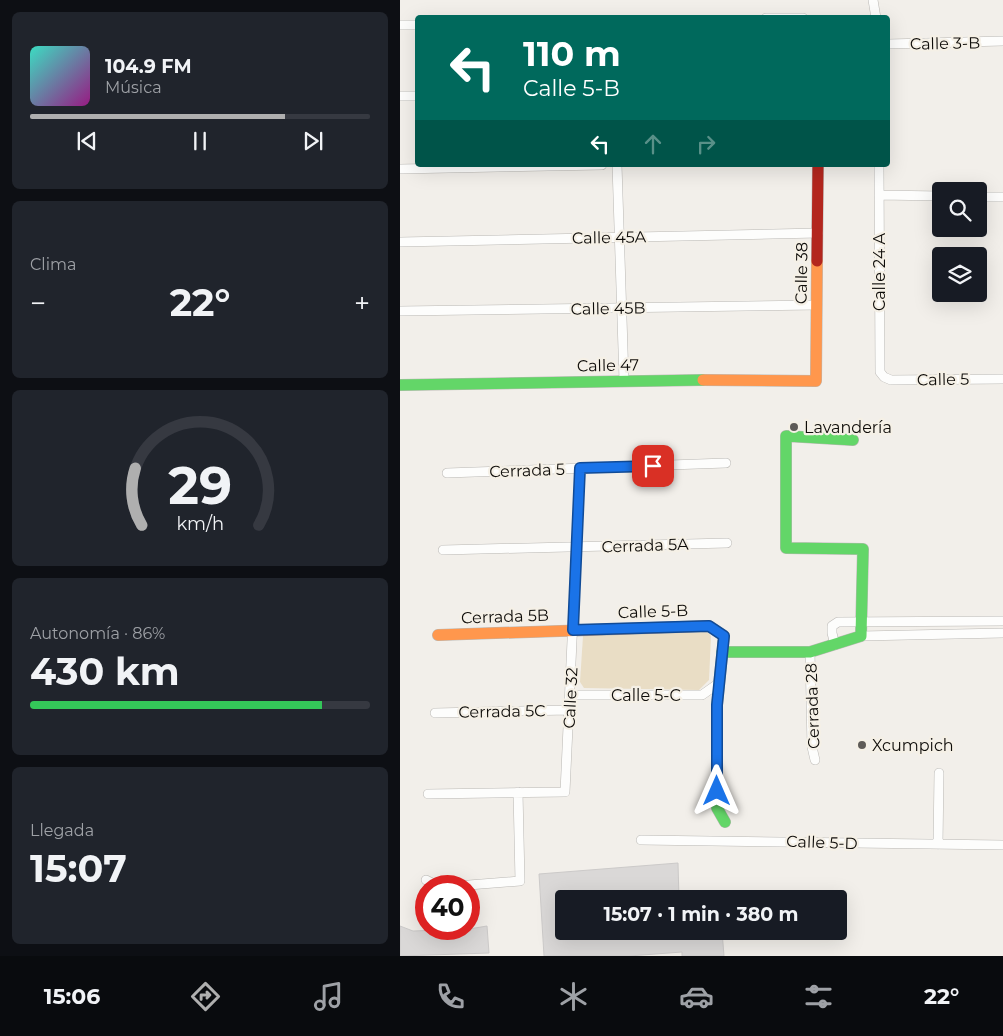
<!DOCTYPE html>
<html lang="es">
<meta charset="utf-8">
<style>
body{margin:0;font-family:Montserrat,sans-serif;background:#20242c;color:#f1f3f6;height:100vh;display:flex;flex-direction:column;font-size:19px;white-space:nowrap}
*{box-sizing:border-box;margin:0}
p{font-size:16px;color:#9ea1a6}
.icon{flex:none;width:28px;height:28px;fill:none;stroke:currentColor;stroke-width:2;stroke-linecap:round;stroke-linejoin:round}
.map{position:relative;flex:1;overflow:hidden}
.sheet{display:flex;flex-direction:column;gap:12px;padding:12px;background:#0d0f14;width:400px}
.sheet>*{flex:none}
.hud{position:absolute;left:15px;top:15px;width:475px;height:152px;border-radius:5px;box-shadow:0 5px 20px #0002;background:#00695c;color:#fff;overflow:hidden}
.controls{position:absolute;left:532px;top:182px;display:grid;gap:10px}
.controls a{display:grid;place-items:center;width:55px;height:55px;border-radius:5px;background:#171b24;box-shadow:0 5px 20px #0002;font-size:25px}
.speed{position:absolute;left:15px;top:875px;display:flex;gap:10px;font-size:25px;font-weight:700;text-align:center}
.speed>*{display:grid;place-content:center;width:65px;height:65px;border-radius:50%;background:#171b24;box-shadow:0 5px 20px #0002;line-height:1}
.speed .limit{border:8px solid #d22;background:#fff;color:#111}
.pin{position:absolute;display:grid;place-items:center;width:42px;height:42px;color:#fff;margin:-21px;border-radius:10px;box-shadow:0 2px 8px #0006}
.me{position:absolute;width:55px;margin:-28px;rotate:0deg;stroke-linejoin:round;filter:drop-shadow(0 0 4px #0008)}
.turn{display:flex;align-items:center;gap:18px;height:105px;padding:0 25px;font-size:22px}
.turn .icon{width:65px;height:65px;stroke-width:2.5}
.turn b{display:block;font-size:35px;line-height:42px}
.lanes{display:flex;align-items:center;height:48px;padding:0 25px;background:#0003;justify-content:center;gap:25px;direction:ltr}
.lanes .off{opacity:.35}
.big{font-size:38px;font-weight:700;line-height:1.1}
.sheet .tile{flex:1;display:flex;flex-direction:column;justify-content:center;gap:8px;min-width:0;padding:0 18px;border-radius:8px;background:#20242c}
.sheet .dial{align-items:center;gap:0}
.dial svg{height:130px;overflow:visible;fill:none;stroke:#363941;stroke-width:7;stroke-linecap:round;text-anchor:middle}
.dial text{fill:#f1f3f6;stroke:none}
.song{display:flex;align-items:center;gap:15px}
.cover{width:60px;height:60px;border-radius:8px;background:linear-gradient(135deg,hsl(170 70% 55%),hsl(310 70% 35%))}
.played{height:5px;border-radius:2px;background:linear-gradient(90deg,#afafaf 75%,#363941 75%)}
.keys{display:flex;justify-content:space-around;direction:ltr}
.heat{display:flex;justify-content:space-between;align-items:center;font-size:28px;direction:ltr}
.charge{height:8px;border-radius:4px;background:linear-gradient(90deg,#34c759 86%,#363941 0)}
.trip{position:absolute;left:155px;top:890px;width:292px;height:50px;border-radius:5px;background:#171b24;box-shadow:0 5px 20px #0002;font-weight:700;line-height:50px;text-align:center}
.tabs{display:flex;height:80px;justify-content:space-around;align-items:center;background:#090b0e;color:#9ea1a6}
.tabs .icon{width:35px;height:35px}
.tabs .active{color:#afafaf}
.tabs b{font-size:22px;color:#f1f3f6}
main{display:flex;flex:1;min-height:0}
.map>svg:first-child{display:block}
</style>
<main>
<section class="sheet">
<div class="tile">
<div class="song"><i class="cover"></i><div><b>104.9 FM</b><p>Música</p></div></div>
<div class="played"></div>
<div class="keys"><svg class="icon" aria-label="previous" viewBox="0 0 24 24"><path d="M18 5L8 12l10 7zM5 5v14"/></svg><svg class="icon" aria-label="pause" viewBox="0 0 24 24"><path d="M8 5v14M16 5v14"/></svg><svg class="icon" aria-label="next" viewBox="0 0 24 24"><path d="M6 5l10 7-10 7zM19 5v14"/></svg></div>
</div>
<div class="tile"><p>Clima</p>
<div class="heat"><a>−</a><b class="big">22°</b><a>+</a></div>
</div>
<div class="tile dial"><svg viewBox="0 0 100 80">
<path d="M14 69A42 42 0 1 1 86 69"/>
<path d="M14 69A42 42 0 0 1 10 34" stroke="#afafaf"/>
<text x="50" y="56" font-size="32" font-weight="700">29</text>
<text x="50" y="72" font-size="11">km/h</text>
</svg></div>
<div class="tile"><p>Autonomía · 86%</p><b class="big">430 km</b><div class="charge"></div></div>
<div class="tile"><p>Llegada</p><b class="big">15:07</b></div>
</section>
<div class="map">
<svg width="603" height="956" viewBox="0 0 603 956">
<rect width="100%" height="100%" fill="#f2efea"/>
<path fill="#e9ddc5" d="M305,629L311,636L309,680L299,690L184,688L180,682L183,636Z"/>
<path fill="#dad8d7" stroke="#cccac9" d="M278,863L279,899H164V931H322L324,956H282V952L229,956H144L139,874Z
M0,926L13,931L69,929L87,926L89,953L0,956Z"/>
<g fill="none" stroke-linecap="round" stroke-linejoin="round">
<defs>
<path id="street" d="M473,0L476,18
M366,18H403
M0,25H18
M488,44L603,41
M0,96H18
M217,165L224,380
M479,165L480,372L484,377L491,380L603,379
M0,169L202,165
M479,195L541,196
M579,197H603
M0,242L418,233
M0,311L417,305
M47,473L326,463
M43,550L327,543
M461,636L603,633
M435,645L432,633V626L438,622L603,621
M410,652L412,747L415,760
M170,695H302L319,683
M35,713L169,710
M28,794L165,792L180,468
M241,840L603,845
M538,845L539,773
M26,880L38,886
M56,886L120,881L118,792"/>
<path id="fast" d="M0,385L303,380
M315,630L324,636L317,705V808L325,822
M322,652H410L461,636L463,549L386,548V436L453,440"/>
<path id="slow" d="M303,380L416,381L417,261
M38,635L309,626L315,630"/>
<path id="jam" d="M417,261L418,165"/>
</defs>
<use href="#street" stroke="#bab8b4" stroke-width="10"/>
<use href="#fast" stroke="#bab8b4" stroke-width="12"/>
<use href="#slow" stroke="#bab8b4" stroke-width="12"/>
<use href="#jam" stroke="#bab8b4" stroke-width="12"/>
<use href="#street" stroke="#fdfdfc" stroke-width="9"/>
<use href="#fast" stroke="#63d668" stroke-width="11"/>
<use href="#slow" stroke="#ff974d" stroke-width="11"/>
<use href="#jam" stroke="#b3261e" stroke-width="11"/>
</g>
<g fill="none" stroke-linecap="round" stroke-linejoin="round">
<defs>
<path id="route" d="M253,466L180,468L173,630L309,626L324,636L317,705V791"/>
</defs>
<use href="#route" stroke="#114b97" stroke-width="12"/>
<use href="#route" stroke="#1a73e8" stroke-width="9"/>
</g>
<g fill="#5e5b58" stroke="#f5f0e6" stroke-width="2">
<circle cx="394" cy="427" r="5"/>
<circle cx="462" cy="745" r="5"/>
</g>
<g text-anchor="middle" stroke-width="4.5" stroke-linejoin="round" paint-order="stroke">
<g font-size="16" fill="#0e0c09" stroke="#f5f0e6">
<text transform="translate(545 43) rotate(-1)" y="6">Calle 3-B</text>
<text transform="translate(209 237) rotate(-1)" y="6">Calle 45A</text>
<text transform="translate(479 272) rotate(-90)" y="6">Calle 24 A</text>
<text transform="translate(401 273) rotate(-89)" y="6">Calle 38</text>
<text transform="translate(208 308) rotate(-1)" y="6">Calle 45B</text>
<text transform="translate(208 365) rotate(-1)" y="6">Calle 47</text>
<text transform="translate(543 379) rotate(-1)" y="6">Calle 5</text>
<text transform="translate(127 470) rotate(-2)" y="6">Cerrada 5</text>
<text transform="translate(245 545) rotate(-2)" y="6">Cerrada 5A</text>
<text transform="translate(253 611) rotate(-2)" y="6">Calle 5-B</text>
<text transform="translate(105 616) rotate(-2)" y="6">Cerrada 5B</text>
<text x="246" y="701">Calle 5-C</text>
<text transform="translate(170 698) rotate(-87)" y="6">Calle 32</text>
<text transform="translate(412 706) rotate(-92)" y="6">Cerrada 28</text>
<text transform="translate(102 711) rotate(-1)" y="6">Cerrada 5C</text>
<text transform="translate(422 842) rotate(2)" y="6">Calle 5-D</text>
</g>
<g font-size="16" fill="#0e0c09" stroke="#f5f0e6" text-anchor="start">
<text x="404" y="433">Lavandería</text>
<text x="472" y="751">Xcumpich</text>
</g>
</g>
</svg>
<div class="controls">
<a><svg class="icon" aria-label="search" viewBox="0 0 24 24"><circle cx="10" cy="10" r="6"/><path d="M15 15l6 6"/></svg></a>
<a><svg class="icon" aria-label="layers" viewBox="0 0 24 24"><path d="M12 4l9 5-9 5-9-5zM3 14l9 5 9-5"/></svg></a>
</div>
<div class="speed"><div class="limit">40</div></div>
<div class="pin" style="left:253px;top:466px;background:#d93025"><svg class="icon" aria-label="arrive" viewBox="0 0 24 24"><path d="M6 21V4h12l-3 4 3 4H6"/></svg></div>
<svg class="me" style="left:317px;top:791px" viewBox="-20 -20 40 40"><path d="M0-17L14 15 0 8-14 15z" fill="#1a73e8" stroke="#fff" stroke-width="4"/></svg>
<div class="trip">15:07 · 1 min · 380 m</div>
<div class="hud">
<div class="turn"><svg class="icon" aria-label="left" viewBox="0 0 24 24"><path d="M17 20v-9H6M10 6l-5 5 5 5"/></svg><div><b>110 m</b>Calle 5-B</div></div>
<div class="lanes"><svg class="icon" aria-label="left" viewBox="0 0 24 24"><path d="M17 20v-9H6M10 6l-5 5 5 5"/></svg><svg class="icon off" aria-label="ahead" viewBox="0 0 24 24"><path d="M12 20V5M6 11l6-6 6 6"/></svg><svg class="icon off" aria-label="right" viewBox="0 0 24 24"><path d="M7 20v-9h11M14 6l5 5-5 5"/></svg></div>
</div>
</div>
</main>
<nav class="tabs">
<b>15:06</b>
<svg class="icon active" aria-label="directions" viewBox="0 0 24 24"><path d="M12 3l9 9-9 9-9-9zM9 14v-3h6M13 9l2 2-2 2"/></svg>
<svg class="icon" aria-label="music" viewBox="0 0 24 24"><path d="M9 18V5l10-2v13"/><circle cx="6" cy="18" r="3"/><circle cx="16" cy="16" r="3"/></svg>
<svg class="icon" aria-label="phone" viewBox="0 0 24 24"><path d="M5 4h4l2 5-3 2q2 4 5 5l2-3 5 2v4C11 20 4 13 5 4z"/></svg>
<svg class="icon" aria-label="climate" viewBox="0 0 24 24"><path d="M12 3v18M4 7l16 10M4 17L20 7"/></svg>
<svg class="icon" aria-label="car" viewBox="0 0 24 24"><path d="M5 17H2v-5l4-1 3-4h7l3 4 3 1v5h-3M9 17h6M6 11h13"/><circle cx="7" cy="17" r="2"/><circle cx="17" cy="17" r="2"/></svg>
<svg class="icon" aria-label="filters" viewBox="0 0 24 24"><path d="M4 7h16M4 17h16"/><circle cx="9" cy="7" r="2"/><circle cx="15" cy="17" r="2"/></svg>
<b>22°</b>
</nav>
